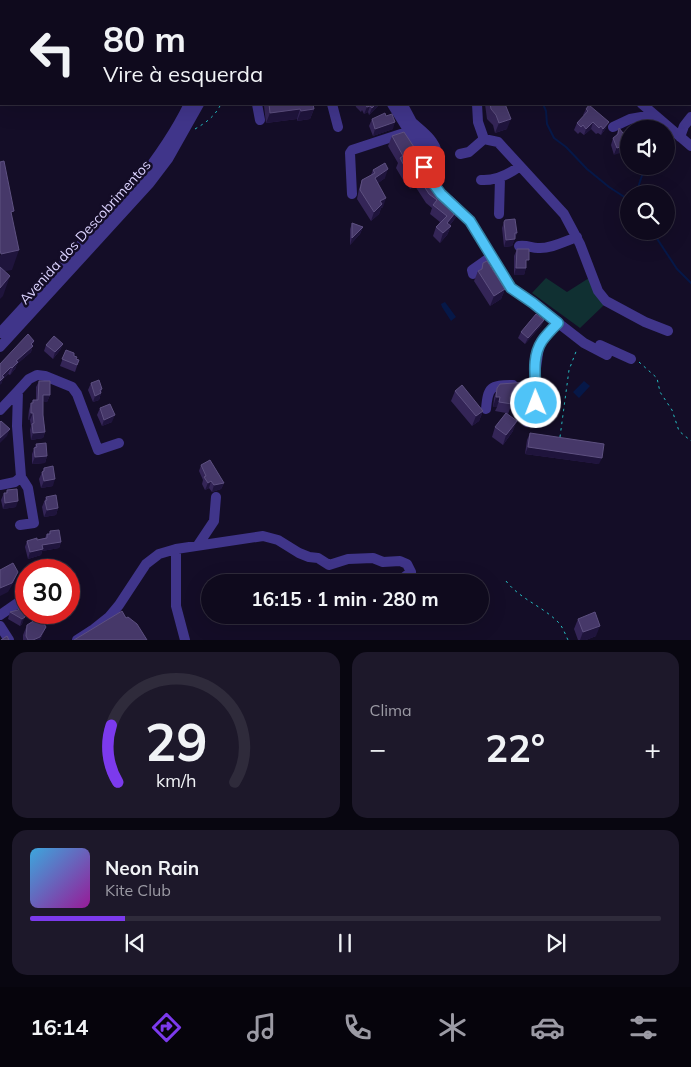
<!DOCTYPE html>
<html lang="pt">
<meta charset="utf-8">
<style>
body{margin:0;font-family:Mulish,sans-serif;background:#1d182a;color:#f1f3f6;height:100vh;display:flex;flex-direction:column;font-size:19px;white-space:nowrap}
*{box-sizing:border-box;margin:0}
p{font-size:16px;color:#9b9aa4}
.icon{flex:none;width:28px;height:28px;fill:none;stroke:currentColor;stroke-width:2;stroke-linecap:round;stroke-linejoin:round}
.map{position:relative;height:640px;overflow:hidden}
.details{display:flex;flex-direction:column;gap:12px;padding:12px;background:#080610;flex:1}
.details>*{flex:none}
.guide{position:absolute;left:0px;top:0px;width:691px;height:105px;box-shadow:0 5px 20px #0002,0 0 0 1px #2f2b3b;background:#0f0a1d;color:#f1f3f6;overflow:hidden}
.tools{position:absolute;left:620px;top:120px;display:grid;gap:10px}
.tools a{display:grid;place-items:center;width:55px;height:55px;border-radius:50%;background:#0f0a1d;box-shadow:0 5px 20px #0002,0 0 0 1px #2f2b3b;font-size:25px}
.speed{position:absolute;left:15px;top:559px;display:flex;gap:10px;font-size:25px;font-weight:700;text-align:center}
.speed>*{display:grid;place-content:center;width:65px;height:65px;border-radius:50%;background:#0f0a1d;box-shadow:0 5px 20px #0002,0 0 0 1px #2f2b3b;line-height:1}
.speed .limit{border:8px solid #d22;background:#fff;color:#111}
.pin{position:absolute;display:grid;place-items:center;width:42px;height:42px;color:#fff;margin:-21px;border-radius:10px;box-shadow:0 2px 8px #0006}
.me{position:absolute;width:55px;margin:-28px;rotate:359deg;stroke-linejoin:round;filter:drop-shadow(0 0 4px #0008)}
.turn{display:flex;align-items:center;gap:18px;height:105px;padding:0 20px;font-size:22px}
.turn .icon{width:65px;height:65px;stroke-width:2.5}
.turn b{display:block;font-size:35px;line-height:42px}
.big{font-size:38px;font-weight:700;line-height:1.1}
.details .card{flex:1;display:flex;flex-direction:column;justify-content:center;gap:8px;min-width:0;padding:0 18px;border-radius:15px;background:#1d182a}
.details .dial{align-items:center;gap:0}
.dial svg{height:130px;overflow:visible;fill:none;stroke:#2f2b3b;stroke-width:7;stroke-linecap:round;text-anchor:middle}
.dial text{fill:#f1f3f6;stroke:none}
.song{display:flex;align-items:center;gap:15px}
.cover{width:60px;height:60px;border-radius:8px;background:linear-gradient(135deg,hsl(200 70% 55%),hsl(300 70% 35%))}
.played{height:5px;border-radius:2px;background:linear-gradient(90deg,#7c3aed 15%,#2f2b3b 15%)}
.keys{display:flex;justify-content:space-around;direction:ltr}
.heat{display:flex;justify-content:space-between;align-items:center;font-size:28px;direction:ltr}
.details .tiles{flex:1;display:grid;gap:12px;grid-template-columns:1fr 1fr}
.card:last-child{grid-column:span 2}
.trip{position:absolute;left:201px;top:574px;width:288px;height:50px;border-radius:25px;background:#0f0a1d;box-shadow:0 5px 20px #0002,0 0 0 1px #2f2b3b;font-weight:700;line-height:50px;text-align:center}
.tab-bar{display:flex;height:80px;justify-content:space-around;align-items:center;background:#06040c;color:#9b9aa4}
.tab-bar .icon{width:35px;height:35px}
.tab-bar .active{color:#7c3aed}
.tab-bar b{font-size:22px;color:#f1f3f6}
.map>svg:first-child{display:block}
</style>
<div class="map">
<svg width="691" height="640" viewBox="0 0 691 640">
<rect width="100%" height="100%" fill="#140d27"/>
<path fill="#103032" d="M546,278L567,292L589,278L604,305L580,328L532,293Z"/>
<path fill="#061848" d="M445,302L456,317L451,321L442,307L441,304Z
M584,381L590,386L579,398L573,392Z"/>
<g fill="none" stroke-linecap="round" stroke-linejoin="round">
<path stroke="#061848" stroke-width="2" d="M543,104L546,111L547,124L554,138L566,147L587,169L609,187L629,200
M652,129L653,119
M636,194L645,166
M652,231L677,269L691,283"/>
<path stroke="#25bcc1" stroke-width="1" stroke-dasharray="2.5 4" stroke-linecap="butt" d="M645,0L646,1
M536,1L538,0
M575,1L576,0
M195,129C207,122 215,116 221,104
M639,362L657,378L660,392L672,410L679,431L691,441
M560,437L569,370L577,349
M506,581C520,599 542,606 558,622C563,627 565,634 568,640"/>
<path stroke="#40358a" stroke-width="10" d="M318,0L319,1
M408,0L409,1
M548,0L549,1
M232,1V0
M245,1L246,0
M347,1V0
M690,42L691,43
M690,88L691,89
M257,104L260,120
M332,104L338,127
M392,104L415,141L424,168
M402,104C407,111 427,153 430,154C433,156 434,155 437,153C435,140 422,131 413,123
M477,104L478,122L484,139L498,142L564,214L580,244L598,291L606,301L645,322L668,331
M642,104L691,146
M613,127L630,119L653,115
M680,137L684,126L691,117
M460,154L469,152L484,139
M481,180C496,181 508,175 520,166
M352,194L350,153L352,150L404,133
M450,201L470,221L511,288L521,294L584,343L607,355
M499,214L500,178
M519,246C528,245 531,248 538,248C551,249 565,241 577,237
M473,274L472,270L492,256
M0,333L136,185C156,160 175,133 189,104
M600,345L631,359
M0,347L149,184L168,159L199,104
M486,409C488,387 490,385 513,385
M0,410L18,391
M527,422L536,403L535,375L539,347L543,339L558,323
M0,485L15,482L21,477L17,426L18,391L29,379L37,375L45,376L72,387L77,394L98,450L119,443
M20,525L34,523L28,488L21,477
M198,545L214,521L216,497
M176,549V606L185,640
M0,615L19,602L26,603
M0,626L9,640
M77,640L94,629L109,617L119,605L146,564L159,554L176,549L263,536L278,540L299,553L309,557L318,558L329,565L348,559L373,558L383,562L400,561L407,564L411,572L398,582"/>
</g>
<path fill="#342557" d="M690,43L691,44V82H690Z
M265,104H313L314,109L310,119L297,121V119L266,123L264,106Z
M355,104H379L378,106L369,115L368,112L364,114L362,110L361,112L356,107Z
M485,104H505L507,129L495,133L493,125L487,119Z
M586,109L606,128L601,135L598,133L596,134L591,129L584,135L580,132L578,134L574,130L577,123L584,116L583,115Z
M386,116L393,129L373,136L369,126L372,119Z
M619,128L623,133L614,155L611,145L613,138L616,136Z
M392,136L428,174L441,192L459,208L456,217L450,225L451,226L447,235L440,243L433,236L436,227L440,222L430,214L432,208L426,203L415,186L410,189L408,184L406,185L396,168L398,163L388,146Z
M373,170L385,178L378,183L383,207L381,208L379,214L371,221L357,199L359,189L362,180L371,175Z
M504,222L517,233L512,246L504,247L502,228Z
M352,223L363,227L360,234L350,245V229Z
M517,249L526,267L524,275H514V256Z
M481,269L505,289L501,299L490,306L474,281L478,271Z
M544,320L541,326L525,344L518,338L521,332Z
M34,341L31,352L17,364L15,369L10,375L8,374L3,379L1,384L0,364Z
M63,344L60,350L53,359L44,351L46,345Z
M66,350L76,359L79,360L75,372L60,366Z
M39,381L50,395L47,402L43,401V415L45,432L43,438L31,440L30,430L31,426L30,420H28L29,410L31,403H32L33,400H36V387Z
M91,383L102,389L99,400L93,402L88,390Z
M497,388L529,393L526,402L512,403L508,414L506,413L513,431L503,445L492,437L495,427L506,413L495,411L497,407H493L494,398Z
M455,391L483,411L479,421L472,426L451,401Z
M100,408L112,422L102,426L97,415Z
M530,433L599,464L525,454L527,440Z
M36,444L47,456L45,463L32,464V454Z
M201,465L224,483L221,489L212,492L209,488L205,490L202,484L203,480L199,471Z
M44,468L53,486L41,488L39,479Z
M7,490L16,507L3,509L1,500L4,493H6Z
M46,497L58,508L56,515L44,517L42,507Z
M50,531L61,542L59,548L42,551L41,555L28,559L25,547L27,541L37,540L45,538L47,534H49Z
M26,609L22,624L20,626L8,619L10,612Z
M578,619L596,636L586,640H578L574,629Z
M27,625L46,627L40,640H23V635Z"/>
<path fill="#1f143c" d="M376,104H379L378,106L369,115L372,108Z
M370,106L368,112L364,114L367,107Z
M300,109L297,119L266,123L270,113Z
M314,109L310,119L297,121L301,111Z
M511,119L507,129L495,133L499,123Z
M395,122L393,129L373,136L375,129Z
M593,122L591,129L584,135L586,129Z
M609,122L606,128L601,135L603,129Z
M629,144V150L614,155L617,148Z
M388,169L385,178L372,188L375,178Z
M411,174L408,184L406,185L409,175Z
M418,177L415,186L410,189L414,180Z
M386,198L383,207L381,208L379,214L371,221L374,212L380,201Z
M459,208L456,217L444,232L447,223Z
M451,226L447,235L440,243L443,233Z
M363,227L360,234L350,245L352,238Z
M515,233H517L512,246L504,247L506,240Z
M19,250L12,270L0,272V256L1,254Z
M516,268H526L524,275H514Z
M10,276L3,296L0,299V288Z
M505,289L501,299L490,306L494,296Z
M544,320L541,326L525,344L528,338Z
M34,341L31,352L17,364L15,369L10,375L16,361Z
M63,344L60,350L53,359L55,352Z
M11,367L8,374L3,379L1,384L0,385V381L2,376Z
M102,389L99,400L93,402L95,396L100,390Z
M529,393L526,402L509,403L512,394Z
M43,395H50L47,402L41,401Z
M496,397H500L497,407H493Z
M483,411L479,421L472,426L476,416Z
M31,413H33L30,420H28Z
M115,415L112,422L102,426L104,420Z
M517,421L513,431L503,445L506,435Z
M10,429L7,436L0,443V438Z
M45,432L43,438L31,440L33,433Z
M528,447L602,458L599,464L525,454Z
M47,456L45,463L32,464L35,457Z
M55,479L53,486L41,488L44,481Z
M211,481L209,488L205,490L208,483Z
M224,483L221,489L212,492L214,485Z
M18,501L16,507L3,509L5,503Z
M58,508L56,515L44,517L47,510Z
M61,542L59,548L42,551L41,555L28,559L30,552L42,545Z
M18,572L14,582L8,592L0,596V588Z
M25,617L22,624L20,626L22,619Z
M600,626L596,636L586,640H580L583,632Z
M46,627L40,640H33Z"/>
<path fill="#463869" stroke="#5d5080" d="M690,43L691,44V60H690Z
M269,104H313L314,109L301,111L300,109L270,113Z
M362,104H376L372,108L370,106L367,107L365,104L363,105Z
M490,104H505L511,119L499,123L496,115L491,109Z
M589,105L609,122L603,129L601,126L599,128L593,122L586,129L583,125L581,127L577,123L588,111L586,109Z
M385,113L386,116L392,114L395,122L375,129L372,119Z
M619,128L623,133L629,131V144L617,148L613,138L618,134Z
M404,132L422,159L428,174L441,192L459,208L447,223L451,226L443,233L436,227L447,216L433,205L437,200L429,194L418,177L414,180L411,174L409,175L400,158L403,156L392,136Z
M4,161L14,211L11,212L19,250L1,254L0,250V162Z
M385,163L388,169L375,178L386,198L380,201L382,204L374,212L360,190L362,180L375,173L373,170Z
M515,219L517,233H515V239L506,240L504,222L505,220Z
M352,223L363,227L352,238Z
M517,249H529V260H526V268H516Z
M487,261L505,289L494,296L478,271L482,269L483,263Z
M0,267L10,276L0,288Z
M536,314L544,320L528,338L521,332Z
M28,334L34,341L31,344L33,346L16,361L18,362L12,368L11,367L2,376L4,377L0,381V364Z
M54,336L63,344L55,352L46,345Z
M66,350L74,353V356L77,357L76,359L79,360L77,365L62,359Z
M99,380L102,389L100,390L101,393L95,396L91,383Z
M39,381H50V395H43V415L45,432L33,433L32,424L34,423L33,413H31V403H33V400H38Z
M529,382V393L512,394V404L499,402L500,397H496L497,388L500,384Z
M462,385L483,411L476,416L455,391Z
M110,404L115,415L104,420L100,408Z
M506,413L517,421L506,435L495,427Z
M1,421L10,429L0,438V422Z
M530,433L604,444L602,458L528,447Z
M46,443L47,456L35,457L34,448L37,447L36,444Z
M210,460L224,483L214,485L211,481L208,483L204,477L206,476L201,465Z
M53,466L55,479L44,481L42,472L44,471V468Z
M17,489L18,501L5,503L4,493H7V490Z
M56,495L58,508L47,510L45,501L47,500L46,497Z
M59,530L61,542L42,545L43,549L30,552L27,541L37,538V540L47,538V534H50V531Z
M13,563L18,572L12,583L0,588V570Z
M21,605L26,609L25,617L22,619L10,612L18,610Z
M122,611L126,618L128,617L137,624L147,640H74Z
M595,612L600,626L583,632L578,619Z
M40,617L46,627L40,637L33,640H28L26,636L27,625Z
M7,636L9,640H1Z"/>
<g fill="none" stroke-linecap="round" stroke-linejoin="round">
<defs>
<path id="route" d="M424,167L430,179L441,194L470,221L511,288L533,303L558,323C552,329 546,335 542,341C530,359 537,383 536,403"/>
</defs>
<use href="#route" stroke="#337fa1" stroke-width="12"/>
<use href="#route" stroke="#4fc3f7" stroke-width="9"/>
</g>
<g text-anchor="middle" stroke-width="5" stroke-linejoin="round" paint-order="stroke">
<g font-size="14" fill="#dcd3ff" stroke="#140d27">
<text transform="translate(85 232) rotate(-48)" y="5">Avenida dos Descobrimentos</text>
</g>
</g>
</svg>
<div class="tools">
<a><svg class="icon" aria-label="sound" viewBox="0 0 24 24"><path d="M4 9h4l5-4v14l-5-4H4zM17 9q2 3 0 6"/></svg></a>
<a><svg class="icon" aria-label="search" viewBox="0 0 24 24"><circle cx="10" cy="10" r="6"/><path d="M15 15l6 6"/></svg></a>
</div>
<div class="speed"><div class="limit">30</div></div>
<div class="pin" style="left:424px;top:167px;background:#d93025"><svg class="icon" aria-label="arrive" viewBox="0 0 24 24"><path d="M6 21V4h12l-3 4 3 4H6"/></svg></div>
<svg class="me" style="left:536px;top:403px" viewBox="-20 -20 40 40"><circle r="17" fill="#4fc3f7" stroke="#fff" stroke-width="3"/><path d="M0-11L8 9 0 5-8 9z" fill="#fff"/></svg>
<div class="trip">16:15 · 1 min · 280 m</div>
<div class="guide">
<div class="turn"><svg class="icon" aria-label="left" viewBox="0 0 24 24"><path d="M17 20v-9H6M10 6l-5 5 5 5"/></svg><div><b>80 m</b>Vire à esquerda</div></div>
</div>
</div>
<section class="details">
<div class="tiles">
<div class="card dial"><svg viewBox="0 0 100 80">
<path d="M14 69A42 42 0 1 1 86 69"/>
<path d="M14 69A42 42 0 0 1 10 34" stroke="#7c3aed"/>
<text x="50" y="56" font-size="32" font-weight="700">29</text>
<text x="50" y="72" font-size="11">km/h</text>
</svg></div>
<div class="card"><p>Clima</p>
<div class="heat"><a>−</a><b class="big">22°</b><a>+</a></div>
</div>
<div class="card">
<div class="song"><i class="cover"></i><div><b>Neon Rain</b><p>Kite Club</p></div></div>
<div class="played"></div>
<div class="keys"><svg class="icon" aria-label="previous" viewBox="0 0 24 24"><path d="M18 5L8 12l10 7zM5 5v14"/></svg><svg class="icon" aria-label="pause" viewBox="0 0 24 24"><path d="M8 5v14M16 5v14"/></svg><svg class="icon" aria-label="next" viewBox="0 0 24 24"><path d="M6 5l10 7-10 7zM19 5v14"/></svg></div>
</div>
</div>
</section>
<nav class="tab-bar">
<b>16:14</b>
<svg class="icon active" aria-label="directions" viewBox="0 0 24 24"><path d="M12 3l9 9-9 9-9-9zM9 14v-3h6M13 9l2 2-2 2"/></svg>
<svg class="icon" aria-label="music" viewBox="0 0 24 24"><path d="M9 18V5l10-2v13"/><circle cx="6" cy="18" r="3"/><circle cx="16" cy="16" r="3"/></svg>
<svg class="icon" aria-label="phone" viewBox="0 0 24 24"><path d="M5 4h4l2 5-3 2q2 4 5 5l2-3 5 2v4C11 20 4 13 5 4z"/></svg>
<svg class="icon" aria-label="climate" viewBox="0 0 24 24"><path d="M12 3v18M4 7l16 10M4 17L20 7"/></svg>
<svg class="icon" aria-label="car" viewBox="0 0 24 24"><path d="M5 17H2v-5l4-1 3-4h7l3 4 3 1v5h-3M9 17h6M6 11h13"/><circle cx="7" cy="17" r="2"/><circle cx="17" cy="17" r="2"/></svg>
<svg class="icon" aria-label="filters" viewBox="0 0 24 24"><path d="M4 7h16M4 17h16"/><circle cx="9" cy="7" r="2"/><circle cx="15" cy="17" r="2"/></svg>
</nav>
